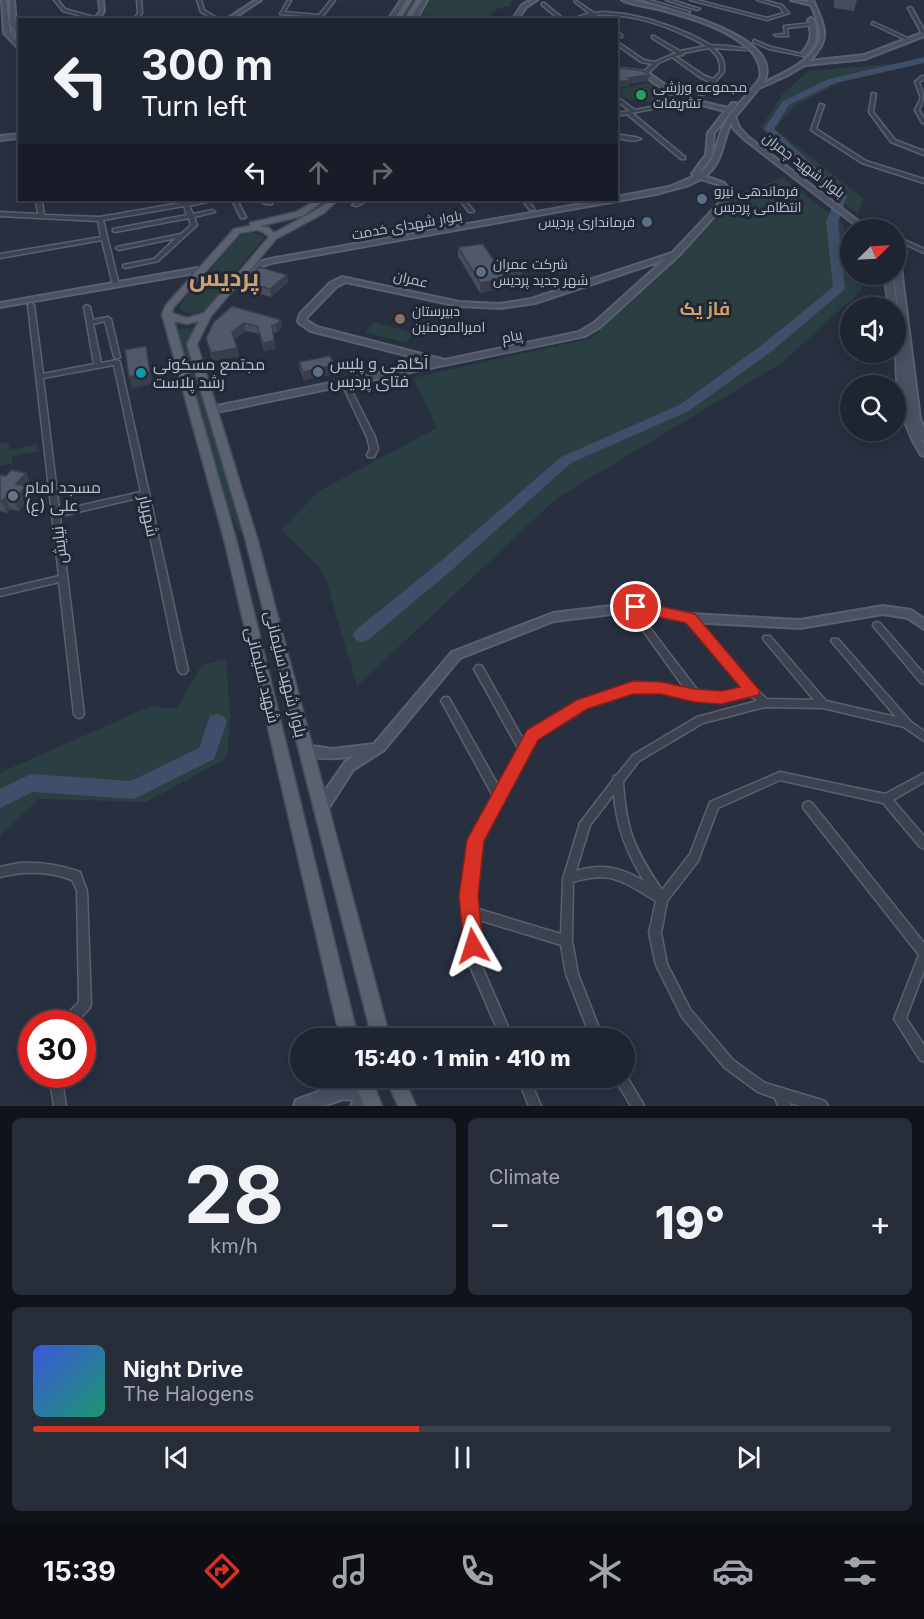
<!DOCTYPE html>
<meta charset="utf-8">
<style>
body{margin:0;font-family:Inter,Cairo,sans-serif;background:#262c38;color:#f1f3f6;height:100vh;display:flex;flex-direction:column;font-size:22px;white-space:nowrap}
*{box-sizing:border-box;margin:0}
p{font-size:20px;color:#a1a4ab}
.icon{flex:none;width:33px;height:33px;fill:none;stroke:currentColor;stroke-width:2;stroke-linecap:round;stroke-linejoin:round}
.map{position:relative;height:1106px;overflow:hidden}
.drawer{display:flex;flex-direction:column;gap:12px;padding:12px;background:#10141a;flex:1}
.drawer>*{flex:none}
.hud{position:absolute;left:18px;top:18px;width:600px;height:183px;border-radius:0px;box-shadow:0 3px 15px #0003,0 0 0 2px #3c414c;background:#1e2430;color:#f1f3f6;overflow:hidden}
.needle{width:39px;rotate:66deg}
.tools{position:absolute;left:840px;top:219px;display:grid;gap:12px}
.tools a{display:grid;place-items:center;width:66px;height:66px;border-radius:50%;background:#1e2430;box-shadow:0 3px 15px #0003,0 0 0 2px #3c414c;font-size:30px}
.speed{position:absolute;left:18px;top:1010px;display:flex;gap:12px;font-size:30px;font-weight:700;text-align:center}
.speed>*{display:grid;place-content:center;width:78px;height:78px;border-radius:50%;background:#1e2430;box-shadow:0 3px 15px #0003,0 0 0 2px #3c414c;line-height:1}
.speed .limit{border:9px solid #d22;background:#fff;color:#111}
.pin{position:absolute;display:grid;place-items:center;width:51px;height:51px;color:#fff;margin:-26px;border:3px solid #fff;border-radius:50%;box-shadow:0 2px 6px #0007}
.me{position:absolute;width:66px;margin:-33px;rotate:354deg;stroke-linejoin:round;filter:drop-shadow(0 0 4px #0008)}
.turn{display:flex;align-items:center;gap:21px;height:126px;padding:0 24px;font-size:27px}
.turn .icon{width:78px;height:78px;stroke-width:2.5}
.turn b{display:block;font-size:42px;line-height:51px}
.lanes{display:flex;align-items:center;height:57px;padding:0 24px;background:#0003;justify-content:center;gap:30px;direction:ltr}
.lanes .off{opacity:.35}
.big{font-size:45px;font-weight:800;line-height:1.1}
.drawer .widget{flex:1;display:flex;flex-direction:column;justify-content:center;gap:9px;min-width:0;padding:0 21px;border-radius:9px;background:#262c38}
.drawer .dial{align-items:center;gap:0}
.dial b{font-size:78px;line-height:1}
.song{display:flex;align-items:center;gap:18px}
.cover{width:72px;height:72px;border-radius:9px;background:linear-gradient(135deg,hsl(230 70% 55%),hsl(160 70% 35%))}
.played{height:6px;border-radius:3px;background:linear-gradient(90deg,#d93025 45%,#3c414c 45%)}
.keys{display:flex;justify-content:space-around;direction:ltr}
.heat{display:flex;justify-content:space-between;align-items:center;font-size:33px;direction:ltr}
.drawer .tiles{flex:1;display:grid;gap:12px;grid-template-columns:1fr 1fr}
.widget:last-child{grid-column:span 2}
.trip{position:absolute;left:290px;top:1028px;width:345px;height:60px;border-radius:30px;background:#1e2430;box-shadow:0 3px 15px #0003,0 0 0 2px #3c414c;font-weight:800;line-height:60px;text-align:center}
.dock{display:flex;height:96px;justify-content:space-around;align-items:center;background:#0c0e13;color:#a1a4ab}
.dock .icon{width:42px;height:42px}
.dock .active{color:#d93025}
.dock b{font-size:27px;color:#f1f3f6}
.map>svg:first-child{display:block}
</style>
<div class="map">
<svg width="924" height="1106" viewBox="0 0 924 1106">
<rect width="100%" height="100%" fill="#283040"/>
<path fill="#2b3e42" d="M429,0H514L509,3L512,5L497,9L489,18L496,19H417Z
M890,64L902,68L841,82L796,105L775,129L863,198L858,214L797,166L761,127L782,95L808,71Z
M652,82L667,93L659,96L668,104L658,106C644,97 631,105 617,93L616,90Z
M783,178L843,224L850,249V274L858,275L862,290L783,362L557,498L357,686L328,586L320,568L281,530L319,491L437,428L413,378L592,338L743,192Z
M253,232L263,236V239C255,249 246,258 239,268C226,285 205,328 180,308L181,304L239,237Z
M374,322L414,333L406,343L365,332Z
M197,328L188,345L243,529L239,531L230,514L176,329Z
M9,442L10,450L38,444L39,451L12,456V463L0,466V444Z
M226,659L230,714L227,758L146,802L39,799L0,836V773L151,706L176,709L202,665Z"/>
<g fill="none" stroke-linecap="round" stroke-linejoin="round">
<path fill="#414e69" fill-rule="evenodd" d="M924,57V63L835,83L789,105L774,129L847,196L838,222L845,288L843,291L772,351L689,411L571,463L453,569L368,640L362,642L356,640L353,635L356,630L441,561L561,457L679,405L762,345L833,287L826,222L836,197L764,129L783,101L829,79Z
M217,714L224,716L227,722L214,759L140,796L133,799L33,792L0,808V789L31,774L131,781L199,748L210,716Z"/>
<defs>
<path id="street" d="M54,0H58L65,9L105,20H96L63,11Z
M137,0H141L142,13L137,20H133L138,13Z
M197,0H201L204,10L220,20H214L201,12Z
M288,0L291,1L284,12L319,15L331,0H335L320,20H316L318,17L280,14Z
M575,0L594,13L604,12L625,14L648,19L672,27L692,35L711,45L727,46L748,49L746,50L713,48C722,55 725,61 724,72L703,95H699V93L710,82L701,78L672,57L659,63L647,74H643V72L652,64L641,62L616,44V41L644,60L655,62L676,53L652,38V36H654L680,51L706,46C674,28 634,13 596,15L602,20H597L592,16C585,16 579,20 571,20L589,13L575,2ZM709,48C717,55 721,60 720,72L713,79L705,76L675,56L683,55V53Z
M643,0H649L690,12L687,13Z
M666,0H672L700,9L697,10Z
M690,0H697L767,18L784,13L780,7L757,0H763L782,5L789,13L767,20Z
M542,3H544L565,20H560L542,5Z
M910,7L912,8L924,30V35L922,34L908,8Z
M873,22L910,39L911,40L908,41L872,24Z
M812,23L813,25L787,28L788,36H776L774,35L785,34L784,26Z
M616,31L622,35V37H620L616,34Z
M754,40L771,47L806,55L804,56L769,49L753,42Z
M922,76H924V79L919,82C924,94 924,99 919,110L924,118V123H922L915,110L921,98L915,82Z
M872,93L876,94L873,112L895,140L924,151V155L891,142L869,112Z
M616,96L635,110L688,100V102H686L632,113L685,157V159H681L627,114L616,116V113L630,111L616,100Z
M820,104L824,105L816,129L866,161L924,179V183L862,163L811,130Z
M616,134C624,136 635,136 641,139C635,142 624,140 616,137Z
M36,200H42L44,215L100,217L186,202L206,200H216L189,206L193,214L212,210L215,212L194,217L197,225L196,226L158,261L125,268L123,267V265L154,259L176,238L119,250L116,248L117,247L181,234L191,225L189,218L115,232L113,231V229L187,215L184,206L103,220L119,285L116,287L113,285L102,240L0,258V254L101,237L98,221L0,216V212L38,214Z
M232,200H237L246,217L245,218H241Z
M259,200H265L267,201L269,200H274L272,204C267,205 263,204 259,200Z
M362,200H368L357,206L352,205Z
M460,200H464L474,211L473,212H469Z
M522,200H527L534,208V210H530Z
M896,236L924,249V253L896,240Z
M31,303L34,305L43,374L94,364L84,307L85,306L87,305L90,307L93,320L108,317L111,319L120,357L117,359L114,357L105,321L93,324L101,363L117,360L120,362L188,670L186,673L183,674L180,673L178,670L142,497L65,515L61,512L65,509L141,492L114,365L43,378L84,714L82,717L79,718L76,717L74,714L59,582L0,596V590L59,576L28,305Z
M345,382L348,384L375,437L378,449L374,457H368L367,455L370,449L367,437L342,384Z
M690,615L693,616L755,688L767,699L814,700L764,640L763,638L764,636H770L826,701L896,717L831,641L832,639H838L911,722L924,731V741L904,727L823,708L765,707L703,723L639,761L623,782C626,831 635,850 662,890L690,854L710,802L780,772L885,794L924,773V782L893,800L924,836V849L920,847L883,803L780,780L718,808L698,861L667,901L661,933L667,964L690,1009L733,1060L765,1083L822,1100L826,1102L828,1106H801L790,1103L791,1106H778L775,1098L758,1092L725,1068L682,1017L656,965L649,933L656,901C623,882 613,870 573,882L572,941L578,974L603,1038H591L566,974L561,945L476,919L481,964L513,1038H501L469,964L463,896L470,840L493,796L443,704L441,701L443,698L446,697L449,698L499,787L519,750L474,669L476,666L479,665L482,666L524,741L529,732L579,702L633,684H661L685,689L644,632L643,630L644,628H650L698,691L722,694L745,689L687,620L686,618L687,616ZM633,692H661L695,699L722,702L750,695L757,701L697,717L633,755L617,775L614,776L613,780L580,823L563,879L561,934L475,908L473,896L480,841L535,738L585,708ZM614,794C616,826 627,854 644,881C620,867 602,863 576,871L590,825Z
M877,622L880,623L924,674V684L921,683L874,627L873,625L874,623Z
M808,801L812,803L924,943V971L906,1018L924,1045V1062L920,1060L894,1019L919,955L804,809L803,806L804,803Z
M19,863C40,862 60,865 80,872L87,891L91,1005L89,1009L75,1023H60L62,1019L79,1002L77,891L72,880C49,871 24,871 0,877V867Z
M624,1072L642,1102L644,1106H631L616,1081L614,1077H624Z
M49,1074H61L66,1106H54Z
M517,1077H529L541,1106H529Z"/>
<path id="secondary" d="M2,0H6L10,33L20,45V50L4,33Z
M10,0H14L16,24L20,32V40L10,24Z
M99,0H103L104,11L99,20H94L100,11Z
M256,0H261L231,20H225Z
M401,0H405L393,20H388Z
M423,0H427L416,20H411Z
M531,0H537L526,7L517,20H512L522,5Z
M622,0H631C659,6 790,36 763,83C781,75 817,59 820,37C821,26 815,14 811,5L791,0L809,2V0H813C824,26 833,39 809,61L864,55L924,32V36L865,59L805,65L786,76L759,88L735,117L739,127L748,137L870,230H862L744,139L734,129L731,123C722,142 723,163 705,176L724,183L733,194L730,199L679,255L600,327L585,336L212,413L209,412L207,410L212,407L433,362L311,331L299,323L298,321L300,314L330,283L342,277L459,302L500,304L531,299L672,253L724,198L727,194L720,185L701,179L689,185L656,194L271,263L257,268L245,276L238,274L251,264L270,259L604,200H616V197L669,187L695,176L692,174L706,155L708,133L725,111L678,99L643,75L616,72V68L647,72L682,97L728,108L732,103H736V105L714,133L712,155L700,173C718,160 715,141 725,123C735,105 751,93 760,78C762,69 758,59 752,52C729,28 690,18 658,9C646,6 632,5 622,0ZM664,260L594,323L579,332L445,360L317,327L306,320L307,317L336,287L346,282L459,306L500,308L535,303Z
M811,18L814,20C818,34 817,47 804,56L801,54C811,43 813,34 808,20Z
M20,134V138L0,140V136Z
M896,258L900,260L920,419L924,428V441L920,438L924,445V456L921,455C893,411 896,369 896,321L899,322L894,274H896Z
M203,267H206V271L0,307V303Z
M884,274H892L897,308L896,310V308H889Z
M636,603L690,614L800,620L883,606L911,610L924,619V629L908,618L883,614L800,628L690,622L636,611L554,621L460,658L384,750L353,770L326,812L321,814L316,812L314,808L316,804L345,762L354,756C336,759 319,760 302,754L300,750L302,746L306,745L332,749L374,744L452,652L553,613Z
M343,1083L368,1085L374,1087L376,1093L369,1106H351L354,1100L343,1099L324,1106H294L296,1100Z"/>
<path id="primary" d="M406,0H412L400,20H394Z
M416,0H422L410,20H404Z
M316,200H325L302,216L260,226L269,228L274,233L318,209L330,200H338L324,213L276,239L211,316L197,344L257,538L390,1038H372L245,538L187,344L199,321L187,324L174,321L237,543L358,1038H340L225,543L162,314L166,305L234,229L250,226V223L296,212ZM257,230L263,232L269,237L204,313L187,318L172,313L173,308L240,233Z
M353,1077H371L382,1106H364Z
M385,1077H403L416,1106H398Z"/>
</defs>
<use href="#street" stroke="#5a606d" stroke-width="3"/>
<use href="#secondary" stroke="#5a606d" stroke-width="4"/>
<use href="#primary" stroke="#464b59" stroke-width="3"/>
<use href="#street" fill="#3c4250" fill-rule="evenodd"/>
<use href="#secondary" fill="#4a5162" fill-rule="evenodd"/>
<use href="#primary" fill="#5a616f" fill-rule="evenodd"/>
</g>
<path fill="#464c5b" d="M834,0H857L854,11L834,8Z
M458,247L496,264L522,268V278L505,281V288L480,293L458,256Z
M288,282L271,297L250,291L248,283Z
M232,306L282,327L276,333L273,332L275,349L264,351L259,334L246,331L234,339L239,356L212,361L206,338Z
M299,362L334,365L335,374L304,380L300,370Z
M26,473L30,484L26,488L30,497L19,511L10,509L7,513L0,511V475L6,476Z"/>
<path fill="#393e4a" d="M649,75L648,81L629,84V86L616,88V82L628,78Z
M522,268V278L505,281V288L480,293V283L501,272Z
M287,275L288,282L271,297L270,289Z
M281,320L282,327L276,333L275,325Z
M244,323L246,331L233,340L232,332Z
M274,341L275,349L264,351L263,343Z
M146,346L153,384L132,388L129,377Z
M237,348L239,356L212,361L211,353Z
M334,365L335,374L304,380L303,372Z
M26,473L30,484L26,488L30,497L19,511L14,500L16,484Z
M5,498L10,509L7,513L2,502Z"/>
<path fill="#51586a" stroke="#393e4a" stroke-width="1.5" d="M616,67L643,71L649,75L628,78L630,80L616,82Z
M483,244L496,264L516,260L522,268L501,272L505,279L480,283L458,247Z
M260,267L287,275L270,289L248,283L252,274Z
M232,306L281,320L275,325H272L274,341L263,343L257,326L244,323L232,332L237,348L211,353L206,338L214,322Z
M146,346L150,373L129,377L125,350Z
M330,356L334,365L303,372L299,362Z
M11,470L26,473L16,484L26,486L14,500L5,498L2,502L0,501V475L6,476Z"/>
<path fill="#d93025" stroke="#8d1f18" stroke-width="1.5" d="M636,601L695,614L760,691L758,695L722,704L694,702L661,694H633L587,709L538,740L484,841L478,896L483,946L480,953L473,956L467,953L464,946L459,896L467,840L527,730L577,700L633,681L661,682L694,689L722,691L740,687L686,623L631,611L629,607Z"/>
<circle fill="#2e9e5b" stroke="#212735" stroke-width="2" cx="641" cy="95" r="6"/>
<g fill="#5c6f8a" stroke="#212735" stroke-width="2">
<circle cx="702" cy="199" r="6"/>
<circle cx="647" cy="222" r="6"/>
<circle cx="481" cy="272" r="6"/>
<circle cx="318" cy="372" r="6"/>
</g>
<circle fill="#8d6e63" stroke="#212735" stroke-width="2" cx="400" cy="319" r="6"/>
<circle fill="#0f9aa8" stroke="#212735" stroke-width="2" cx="141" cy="373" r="6"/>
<circle fill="#6b7280" stroke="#212735" stroke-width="2" cx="13" cy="496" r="6"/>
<g text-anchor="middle" stroke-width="6" stroke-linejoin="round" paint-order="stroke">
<g font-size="14" fill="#b9beca" stroke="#212735" text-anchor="start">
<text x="653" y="92">مجموعه ورزشی<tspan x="653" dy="16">تشریفات</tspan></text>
<text x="714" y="196">فرماندهی نیرو<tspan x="714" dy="16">انتظامی پردیس</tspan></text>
<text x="635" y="227" text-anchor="end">فرمانداری پردیس</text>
<text x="493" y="269">شرکت عمران<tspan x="493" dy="16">شهر جدید پردیس</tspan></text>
<text x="412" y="316">دبیرستان<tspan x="412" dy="16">امیرالمومنین</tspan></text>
</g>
<g font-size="14" fill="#b9beca" stroke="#212735">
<text transform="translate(804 165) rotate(37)" y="5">بلوار شهید چمران</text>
<text transform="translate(407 225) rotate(-10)" y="5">بلوار شهدای خدمت</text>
<text transform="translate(411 279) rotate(13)" y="5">عمران</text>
<text transform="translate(512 336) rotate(-11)" y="5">پیام</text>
</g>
<g font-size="16" fill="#b9beca" stroke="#212735" text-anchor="start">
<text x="330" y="369">آگاهی و پلیس<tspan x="330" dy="18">فتای پردیس</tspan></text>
<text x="153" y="370">مجتمع مسکونی<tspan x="153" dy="18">رشد پلاست</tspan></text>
<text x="25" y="493">مسجد امام<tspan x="25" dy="18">علی (ع)</tspan></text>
</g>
<g font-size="16" fill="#b9beca" stroke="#212735">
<text transform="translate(149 516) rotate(78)" y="6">شهریار</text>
<text transform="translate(59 545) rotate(-97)" y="6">نیایش</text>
<text transform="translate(286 674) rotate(76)" y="6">بلوار شهید سلیمانی</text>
<text transform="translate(263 675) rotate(76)" y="6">شهید سلیمانی</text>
</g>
<g font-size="18" font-weight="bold" fill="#cea26f" stroke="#212735">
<text x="705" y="315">فاز یک</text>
</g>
<g font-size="24" font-weight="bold" fill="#cea26f" stroke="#212735">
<text x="224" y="286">پردیس</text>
</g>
</g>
</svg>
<div class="tools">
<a><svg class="needle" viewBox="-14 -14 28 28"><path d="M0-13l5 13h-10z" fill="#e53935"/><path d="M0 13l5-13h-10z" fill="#a1a4ab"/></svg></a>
<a><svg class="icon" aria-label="sound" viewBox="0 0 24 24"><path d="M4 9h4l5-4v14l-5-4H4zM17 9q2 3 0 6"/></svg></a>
<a><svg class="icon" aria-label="search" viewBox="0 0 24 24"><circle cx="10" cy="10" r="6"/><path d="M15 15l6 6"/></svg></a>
</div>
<div class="speed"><div class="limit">30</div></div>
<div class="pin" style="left:636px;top:607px;background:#d93025"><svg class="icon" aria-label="arrive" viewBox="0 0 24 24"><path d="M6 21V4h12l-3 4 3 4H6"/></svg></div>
<svg class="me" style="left:473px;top:946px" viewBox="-20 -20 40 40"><path d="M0-17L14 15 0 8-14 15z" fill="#d93025" stroke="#fff" stroke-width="4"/></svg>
<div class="trip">15:40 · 1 min · 410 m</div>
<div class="hud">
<div class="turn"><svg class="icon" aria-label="left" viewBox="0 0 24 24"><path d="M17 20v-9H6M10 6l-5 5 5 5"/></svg><div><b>300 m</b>Turn left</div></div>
<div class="lanes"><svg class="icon" aria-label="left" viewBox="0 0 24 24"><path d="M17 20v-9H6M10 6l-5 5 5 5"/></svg><svg class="icon off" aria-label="ahead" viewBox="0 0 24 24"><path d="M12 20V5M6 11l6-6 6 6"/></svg><svg class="icon off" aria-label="right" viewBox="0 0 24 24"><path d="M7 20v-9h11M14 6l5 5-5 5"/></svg></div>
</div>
</div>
<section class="drawer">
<div class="tiles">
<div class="widget dial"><b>28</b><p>km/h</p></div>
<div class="widget"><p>Climate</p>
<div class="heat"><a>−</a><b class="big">19°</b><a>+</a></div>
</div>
<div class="widget">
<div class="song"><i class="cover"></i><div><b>Night Drive</b><p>The Halogens</p></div></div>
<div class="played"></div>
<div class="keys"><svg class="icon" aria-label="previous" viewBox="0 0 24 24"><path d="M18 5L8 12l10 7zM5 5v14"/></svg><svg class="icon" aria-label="pause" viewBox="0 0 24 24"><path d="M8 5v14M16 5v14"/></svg><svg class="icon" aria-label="next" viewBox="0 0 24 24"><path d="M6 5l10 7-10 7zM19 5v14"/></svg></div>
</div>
</div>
</section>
<nav class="dock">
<b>15:39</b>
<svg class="icon active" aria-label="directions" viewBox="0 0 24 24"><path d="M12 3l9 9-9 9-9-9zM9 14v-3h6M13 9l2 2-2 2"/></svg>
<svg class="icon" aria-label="music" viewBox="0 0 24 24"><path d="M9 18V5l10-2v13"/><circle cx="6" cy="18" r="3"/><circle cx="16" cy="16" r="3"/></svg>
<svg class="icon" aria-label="phone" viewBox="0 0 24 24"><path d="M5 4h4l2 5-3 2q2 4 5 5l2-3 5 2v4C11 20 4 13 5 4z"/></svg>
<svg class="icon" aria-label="climate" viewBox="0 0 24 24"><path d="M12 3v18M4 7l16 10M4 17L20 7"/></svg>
<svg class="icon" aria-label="car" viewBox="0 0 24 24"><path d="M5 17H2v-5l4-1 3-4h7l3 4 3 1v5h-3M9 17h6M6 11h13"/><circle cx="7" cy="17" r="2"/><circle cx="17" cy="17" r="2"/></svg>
<svg class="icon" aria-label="filters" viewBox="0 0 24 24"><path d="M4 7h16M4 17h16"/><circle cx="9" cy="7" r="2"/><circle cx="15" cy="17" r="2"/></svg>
</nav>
